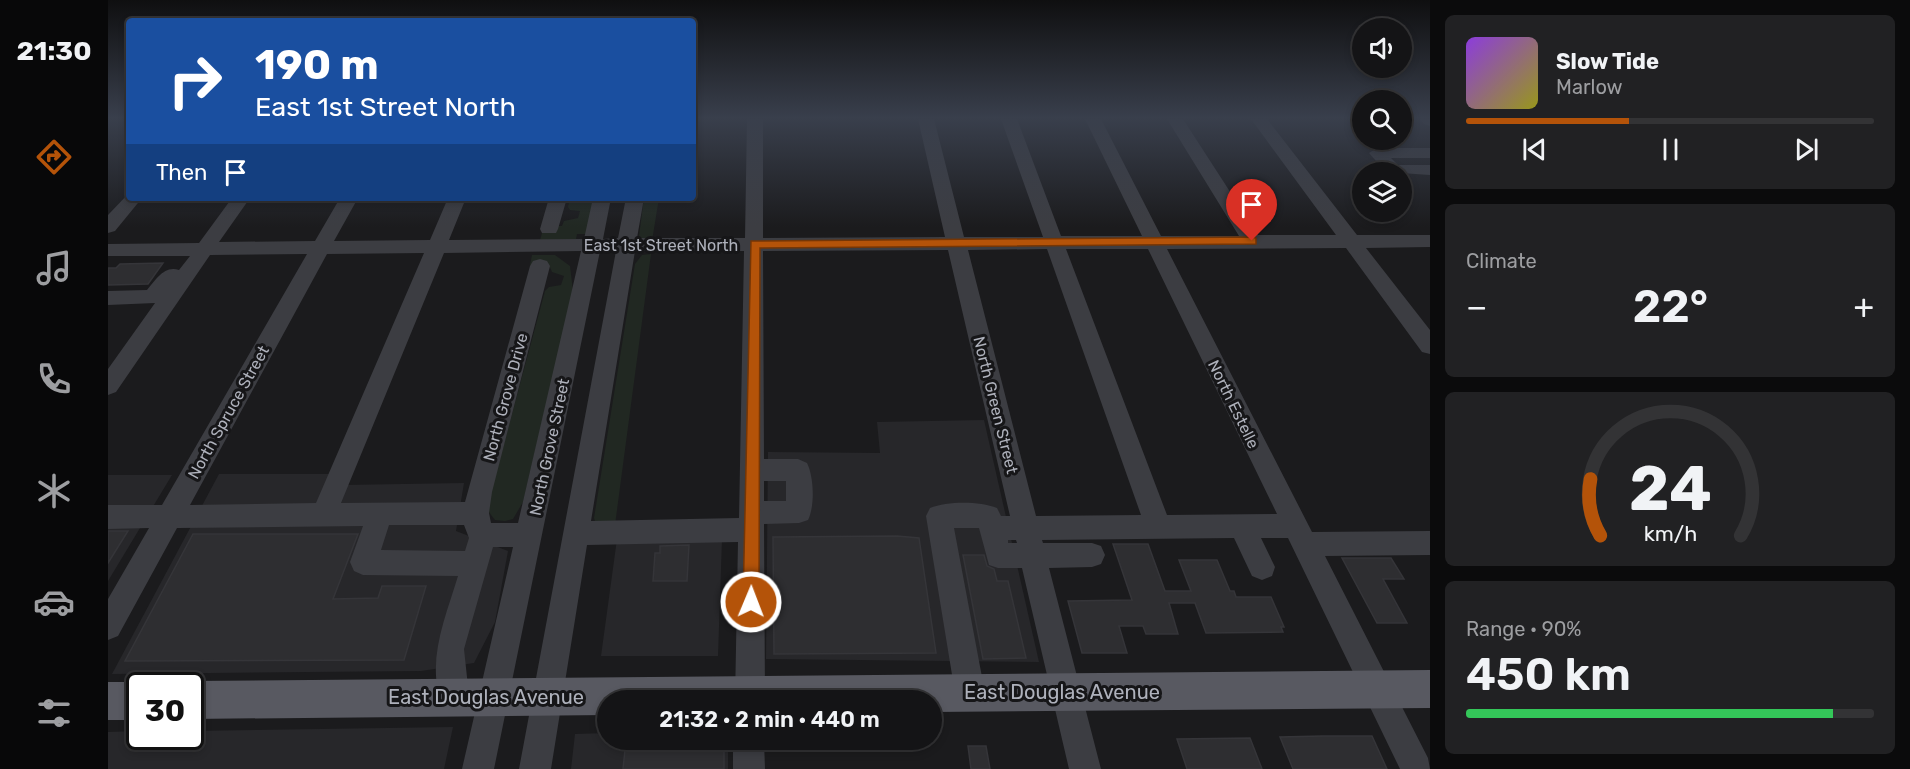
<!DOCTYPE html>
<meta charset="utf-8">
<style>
body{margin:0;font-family:Rubik,sans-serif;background:#212123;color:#f1f3f6;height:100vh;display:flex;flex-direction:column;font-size:22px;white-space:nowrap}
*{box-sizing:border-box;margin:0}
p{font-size:20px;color:#9d9ea1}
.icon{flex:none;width:33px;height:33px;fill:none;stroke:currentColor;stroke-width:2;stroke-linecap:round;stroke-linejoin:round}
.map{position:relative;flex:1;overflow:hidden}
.sheet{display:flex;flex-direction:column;gap:15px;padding:15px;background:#0b0b0c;width:480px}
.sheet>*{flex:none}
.top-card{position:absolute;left:18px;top:18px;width:570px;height:183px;border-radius:6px;box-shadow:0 3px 9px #0003,0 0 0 2px #333335;background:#1a4fa0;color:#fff;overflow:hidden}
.controls{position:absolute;left:1244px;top:18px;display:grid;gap:12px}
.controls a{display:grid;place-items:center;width:60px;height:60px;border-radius:50%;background:#141416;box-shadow:0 3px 9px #0003,0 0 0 2px #333335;font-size:30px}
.speed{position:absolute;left:18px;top:672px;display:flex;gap:12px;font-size:30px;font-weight:700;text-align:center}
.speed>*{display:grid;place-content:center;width:78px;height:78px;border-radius:50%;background:#141416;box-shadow:0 3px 9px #0003,0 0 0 2px #333335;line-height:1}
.speed .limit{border:3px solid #111;border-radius:9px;background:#fff;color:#111}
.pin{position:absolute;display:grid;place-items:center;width:51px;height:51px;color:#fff;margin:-62px -26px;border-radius:50% 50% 50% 0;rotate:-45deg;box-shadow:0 0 6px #0007}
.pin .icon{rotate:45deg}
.me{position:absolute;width:66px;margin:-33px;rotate:1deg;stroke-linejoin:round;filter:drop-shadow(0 0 4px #0008)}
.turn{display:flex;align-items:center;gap:21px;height:126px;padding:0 30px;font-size:27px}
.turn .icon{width:78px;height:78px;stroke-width:2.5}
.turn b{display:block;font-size:42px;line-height:51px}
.then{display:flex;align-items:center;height:57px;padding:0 30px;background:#0003;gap:12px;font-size:22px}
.big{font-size:45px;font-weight:600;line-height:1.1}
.sheet .widget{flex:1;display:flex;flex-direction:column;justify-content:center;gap:9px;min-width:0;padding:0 21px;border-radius:9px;background:#212123}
.sheet .dial{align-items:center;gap:0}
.dial svg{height:156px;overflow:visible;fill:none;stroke:#333335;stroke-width:7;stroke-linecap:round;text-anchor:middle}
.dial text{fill:#f1f3f6;stroke:none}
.song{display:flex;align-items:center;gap:18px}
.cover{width:72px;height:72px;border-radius:9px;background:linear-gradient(135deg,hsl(270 70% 55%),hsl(60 70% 35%))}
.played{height:6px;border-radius:3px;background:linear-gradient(90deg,#b45309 40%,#333335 40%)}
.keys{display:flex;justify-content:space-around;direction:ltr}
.heat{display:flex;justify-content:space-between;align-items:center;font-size:33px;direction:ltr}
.charge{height:9px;border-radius:4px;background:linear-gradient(90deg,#34c759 90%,#333335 0)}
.trip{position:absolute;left:489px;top:690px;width:345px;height:60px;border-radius:30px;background:#141416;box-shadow:0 3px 9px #0003,0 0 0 2px #333335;font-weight:600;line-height:60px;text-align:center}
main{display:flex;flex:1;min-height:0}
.tabs{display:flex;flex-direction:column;width:108px;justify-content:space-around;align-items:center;background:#080809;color:#9d9ea1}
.tabs .icon{width:42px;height:42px}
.tabs .active{color:#b45309}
.tabs b{font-size:27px;color:#f1f3f6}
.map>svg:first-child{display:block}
</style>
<main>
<nav class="tabs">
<b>21:30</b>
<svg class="icon active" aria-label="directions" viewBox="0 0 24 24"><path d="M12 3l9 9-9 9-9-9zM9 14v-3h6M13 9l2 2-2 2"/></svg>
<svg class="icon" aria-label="music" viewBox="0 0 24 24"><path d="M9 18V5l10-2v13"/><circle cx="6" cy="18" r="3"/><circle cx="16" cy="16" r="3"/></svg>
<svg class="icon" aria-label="phone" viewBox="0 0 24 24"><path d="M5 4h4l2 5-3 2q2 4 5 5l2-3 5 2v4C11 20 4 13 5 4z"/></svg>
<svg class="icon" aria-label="climate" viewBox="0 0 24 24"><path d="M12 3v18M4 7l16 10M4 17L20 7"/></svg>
<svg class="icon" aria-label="car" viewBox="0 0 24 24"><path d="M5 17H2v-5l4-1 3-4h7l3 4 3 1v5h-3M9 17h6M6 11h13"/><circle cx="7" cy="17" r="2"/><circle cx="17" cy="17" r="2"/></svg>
<svg class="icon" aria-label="filters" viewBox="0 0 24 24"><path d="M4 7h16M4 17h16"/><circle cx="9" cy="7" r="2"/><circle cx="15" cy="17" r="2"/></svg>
</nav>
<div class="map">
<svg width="1322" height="769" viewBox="0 0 1322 769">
<rect width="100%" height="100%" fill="#1b1b1d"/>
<path fill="#27272a" d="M876,420L931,662L658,659L660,452L772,453L769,422Z
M111,474H239L235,485L356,483L348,531L400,551L387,622L366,663L313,671L4,674Z
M0,475H64L0,581Z
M509,539H614L610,656H493Z
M345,727L336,769H0V732L31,731L32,736H82L83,731Z
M499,733L500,740H620V769H463L467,734Z"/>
<path fill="#212822" d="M462,198H487L478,234H469L468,239L432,240L436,226H454L456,221L470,218L472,211L462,210L460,207Z
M536,198H551L544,241L535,240L531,236Z
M543,254L507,525L488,524L486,518L527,264L534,255Z
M424,255H447L462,266L465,291L415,502L405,519L397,521L387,520L380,511L382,496L437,291L441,287L453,285L456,276L444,272L441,265H422Z"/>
<path fill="#2e2e31" stroke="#353539" stroke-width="1.5" d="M55,263L40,284L0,285V268H8L12,264Z
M0,531H20L0,563Z
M85,534H250L225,599L270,598L274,586H318L296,660L17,661Z
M789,536L811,538L828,653L666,654L665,537Z
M1005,544H1040L1057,591H1083L1071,560H1109L1122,591H1126L1128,597H1163L1176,627H1173L1175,632L1098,633L1087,603H1061L1070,634H1038L1035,626H1011L1019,653H974L960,601L1024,600Z
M581,545L579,581H545L547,553H552V546Z
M855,555H876L879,566L886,569L889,581H900L918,658L875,659Z
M1234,558H1283L1296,579H1275L1299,623H1269Z
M1215,736H1264L1279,769H1185L1172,737Z
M1142,738L1154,769H1079L1069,739Z
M518,740H614L616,745V769H515Z
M860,746H878L882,769H863Z"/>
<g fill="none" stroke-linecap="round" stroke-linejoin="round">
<path fill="#3c3d42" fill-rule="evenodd" d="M639,119H655V238L837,237L810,119H826L856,237H935L893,119H909L953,236H1034L977,119H993L1053,236H1131L1059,119H1075L1150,235H1228L1143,119H1159L1249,235H1322V247L1258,248L1322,330V354L1314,352L1238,248L1059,249L1204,532L1322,531V555L1217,556L1320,758L1322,769H1292L1180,538H1153L1167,567L1164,576L1154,580L1144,576L1126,538L934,540L935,543H984L993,546L997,555L993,564L984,567L941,568L993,769H961L914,568H890L881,565L871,528H846L877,693L873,704L862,708L851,704L847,693L818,516L822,508C840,501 871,501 889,508L893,516H902L840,250L655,251L656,459H690L699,463C706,477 707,506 700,520L691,523L656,524L657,700H627L630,542L479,545L443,769H411L508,251H492L386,769H354L405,547H385L356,649L361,696L357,707L346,711L335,707C317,663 337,619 350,576L255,575L246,571L242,562L255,526L69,528L10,636L0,640V599L41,528L0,529V505H54L199,254L102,255L8,392L0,395V369L47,303L0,305V291L39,290C48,280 56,265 71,270L82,256H0V244L91,243L124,198H142L111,242L207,241L232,198H250L226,241L322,240L340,198H358L341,240L476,239L485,198H503L495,239L510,238L518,198H536L529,238H637ZM939,249L1033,515L928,516L860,250ZM958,249H1040L1169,514L1059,515ZM473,251L410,523H383L381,513L384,492L442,266L439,261L432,259L425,261L422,266L357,502L233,503L336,253ZM527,251H636L631,518L483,521ZM316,253L208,503L82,505L219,254ZM656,481H678V501H656ZM281,525H356L361,538L357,551L273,550ZM900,540H908L909,543H900Z
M1312,119H1322V126L1316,124Z
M1269,148H1322V158H1283L1290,165H1322V175L1278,172L1261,153Z
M21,193V198H34L7,231L0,233V215Z
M441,198H459L450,229L448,233H434L432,229Z
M625,740H656L657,769H625Z"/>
<path fill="#585961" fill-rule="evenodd" d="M1322,670V708L824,712V700H500V715L82,719V686H71L82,681Z
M0,682H32L41,686H32V720H0Z"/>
</g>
<linearGradient id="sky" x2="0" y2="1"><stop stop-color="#0f0f10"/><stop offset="0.52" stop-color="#393f4c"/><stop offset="1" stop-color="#393f4c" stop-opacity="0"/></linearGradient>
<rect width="1322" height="227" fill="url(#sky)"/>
<path fill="#b45309" stroke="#753606" stroke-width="1.5" d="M1144,237L1148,238V244L652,248L651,602L649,608L643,610L637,608L635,602L643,241Z"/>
<g text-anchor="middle" stroke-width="6" stroke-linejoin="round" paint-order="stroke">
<g font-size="16" fill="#aeb1bb" stroke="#161618">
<text x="553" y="251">East 1st Street North</text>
<text transform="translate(397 397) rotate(-75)" y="6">North Grove Drive</text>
<text transform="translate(1126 404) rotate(64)" y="6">North Estelle</text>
<text transform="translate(888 405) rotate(76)" y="6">North Green Street</text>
<text transform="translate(120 412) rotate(-61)" y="6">North Spruce Street</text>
<text transform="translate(441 447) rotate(-78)" y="6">North Grove Street</text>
</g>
<g font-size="20" fill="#aeb1bb" stroke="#161618">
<text x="954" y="699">East Douglas Avenue</text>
<text x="378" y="704">East Douglas Avenue</text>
</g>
</g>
</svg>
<div class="controls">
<a><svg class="icon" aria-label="sound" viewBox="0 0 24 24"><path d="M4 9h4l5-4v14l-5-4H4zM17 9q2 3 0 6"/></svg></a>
<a><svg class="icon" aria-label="search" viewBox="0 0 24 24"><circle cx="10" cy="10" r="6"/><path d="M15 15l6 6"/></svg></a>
<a><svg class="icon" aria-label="layers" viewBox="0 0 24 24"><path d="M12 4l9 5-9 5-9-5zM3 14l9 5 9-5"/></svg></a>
</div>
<div class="speed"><div class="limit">30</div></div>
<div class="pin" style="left:1144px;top:241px;background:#d93025"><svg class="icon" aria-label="arrive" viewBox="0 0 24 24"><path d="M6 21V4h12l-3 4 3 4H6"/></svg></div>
<svg class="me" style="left:643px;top:602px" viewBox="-20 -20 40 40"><circle r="17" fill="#b45309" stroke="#fff" stroke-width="3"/><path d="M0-11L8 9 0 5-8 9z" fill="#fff"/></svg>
<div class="trip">21:32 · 2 min · 440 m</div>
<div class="top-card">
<div class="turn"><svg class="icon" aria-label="right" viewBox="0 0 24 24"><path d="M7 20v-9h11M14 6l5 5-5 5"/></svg><div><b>190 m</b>East 1st Street North</div></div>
<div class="then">Then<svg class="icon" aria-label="arrive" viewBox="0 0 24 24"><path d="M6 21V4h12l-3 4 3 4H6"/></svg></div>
</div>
</div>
<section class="sheet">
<div class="widget">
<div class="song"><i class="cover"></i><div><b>Slow Tide</b><p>Marlow</p></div></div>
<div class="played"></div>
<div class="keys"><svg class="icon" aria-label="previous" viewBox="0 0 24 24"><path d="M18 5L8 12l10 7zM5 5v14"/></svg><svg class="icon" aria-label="pause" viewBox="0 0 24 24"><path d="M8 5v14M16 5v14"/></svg><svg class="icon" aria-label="next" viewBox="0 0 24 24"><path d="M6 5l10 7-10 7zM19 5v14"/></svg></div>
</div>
<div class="widget"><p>Climate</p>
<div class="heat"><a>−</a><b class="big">22°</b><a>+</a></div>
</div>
<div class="widget dial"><svg viewBox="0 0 100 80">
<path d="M14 69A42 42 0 1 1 86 69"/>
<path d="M14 69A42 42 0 0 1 9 40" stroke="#b45309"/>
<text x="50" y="56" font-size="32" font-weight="700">24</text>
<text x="50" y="72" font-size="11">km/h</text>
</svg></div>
<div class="widget"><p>Range · 90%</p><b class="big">450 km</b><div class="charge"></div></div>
</section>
</main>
